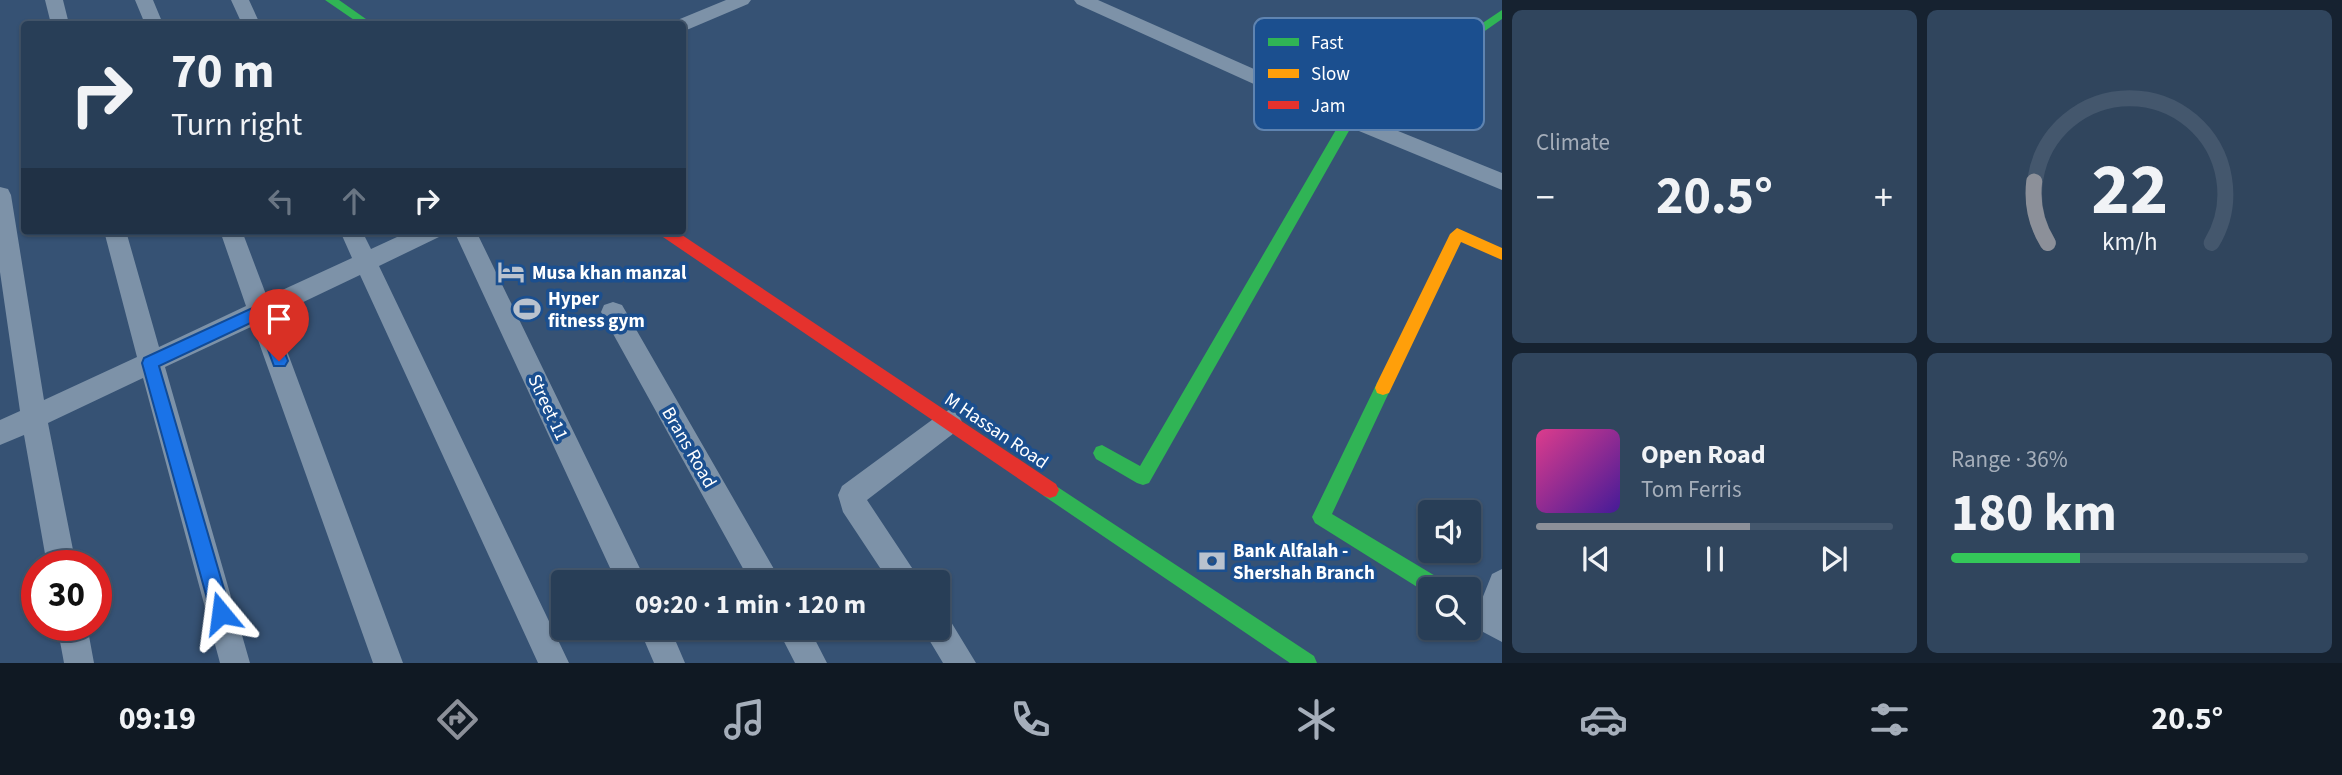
<!DOCTYPE html>
<meta charset="utf-8">
<style>
body{margin:0;font-family:"Source Sans 3",sans-serif;background:#30455d;color:#f1f3f6;height:100vh;display:flex;flex-direction:column;font-size:26px;white-space:nowrap}
*{box-sizing:border-box;margin:0}
p{font-size:23px;color:#a5aeba}
.icon{flex:none;width:38px;height:38px;fill:none;stroke:currentColor;stroke-width:2;stroke-linecap:round;stroke-linejoin:round}
.map{position:relative;flex:1;overflow:hidden}
.drawer{display:flex;flex-direction:column;gap:10px;padding:10px;background:#162230;width:840px}
.drawer>*{flex:none}
.banner{position:absolute;left:21px;top:21px;width:665px;height:214px;border-radius:7px;box-shadow:0 2px 5px #0004,0 0 0 2px #44576d;background:#283e57;color:#f1f3f6;overflow:hidden}
.buttons{position:absolute;left:1418px;top:500px;display:grid;gap:14px}
.buttons a{display:grid;place-items:center;width:63px;height:63px;border-radius:7px;background:#283e57;box-shadow:0 2px 5px #0004,0 0 0 2px #44576d;font-size:35px}
.speed{position:absolute;left:21px;top:550px;display:flex;gap:14px;font-size:35px;font-weight:700;text-align:center}
.speed>*{display:grid;place-content:center;width:91px;height:91px;border-radius:50%;background:#283e57;box-shadow:0 2px 5px #0004,0 0 0 2px #44576d;line-height:1}
.speed .limit{border:10px solid #d22;background:#fff;color:#111}
.pin{position:absolute;display:grid;place-items:center;width:60px;height:60px;color:#fff;margin:-72px -30px;border-radius:50% 50% 50% 0;rotate:-45deg;box-shadow:0 0 7px #0007}
.pin .icon{rotate:45deg}
.me{position:absolute;width:77px;margin:-38px;rotate:344deg;stroke-linejoin:round;filter:drop-shadow(0 0 5px #0008)}
.turn{display:flex;align-items:center;gap:24px;height:147px;padding:0 35px;font-size:32px}
.turn .icon{width:91px;height:91px;stroke-width:2.5}
.turn b{display:block;font-size:49px;line-height:60px}
.lanes{display:flex;align-items:center;height:66px;padding:0 35px;background:#0003;justify-content:center;gap:35px;direction:ltr}
.lanes .off{opacity:.35}
.big{font-size:52px;font-weight:700;line-height:1.1}
.drawer .tile{flex:1;display:flex;flex-direction:column;justify-content:center;gap:10px;min-width:0;padding:0 24px;border-radius:10px;background:#30455d}
.drawer .dial{align-items:center;gap:0}
.dial svg{height:182px;overflow:visible;fill:none;stroke:#44576d;stroke-width:7;stroke-linecap:round;text-anchor:middle}
.dial text{fill:#f1f3f6;stroke:none}
.song{display:flex;align-items:center;gap:21px}
.cover{width:84px;height:84px;border-radius:10px;background:linear-gradient(135deg,hsl(330 70% 55%),hsl(260 70% 35%))}
.played{height:7px;border-radius:4px;background:linear-gradient(90deg,#8c9099 60%,#44576d 60%)}
.keys{display:flex;justify-content:space-around;direction:ltr}
.heat{display:flex;justify-content:space-between;align-items:center;font-size:38px;direction:ltr}
.charge{height:10px;border-radius:5px;background:linear-gradient(90deg,#34c759 36%,#44576d 0)}
.drawer .tiles{flex:1;display:grid;gap:10px;grid-template-columns:repeat(2,1fr)}
.trip{position:absolute;left:551px;top:570px;width:399px;height:70px;border-radius:7px;background:#283e57;box-shadow:0 2px 5px #0004,0 0 0 2px #44576d;font-weight:700;line-height:70px;text-align:center}
.tabs{display:flex;height:112px;justify-content:space-around;align-items:center;background:#101923;color:#a5aeba}
.tabs .icon{width:49px;height:49px}
.tabs .on{color:#8c9099}
.tabs b{font-size:32px;color:#f1f3f6}
main{display:flex;flex:1;min-height:0}
.map>svg:first-child{display:block}
</style>
<main>
<div class="map">
<svg width="1502" height="663" viewBox="0 0 1502 663">
<rect width="100%" height="100%" fill="#365274"/>
<g fill="none" stroke-linecap="round" stroke-linejoin="round">
<path fill="#7d92a8" fill-rule="evenodd" d="M45,0H63L69,24H51Z
M135,0H153L163,24H145Z
M231,0H249L260,24H242Z
M726,0H751L748,4L689,29L682,31V24H673L675,21Z
M1074,0H1098L1356,114L1502,173V190L1342,124L1077,4Z
M0,187L8,189L11,195L44,400L137,357L104,231H126L159,347L246,306L220,231H242L267,297L352,258L340,231H362L371,249L410,231H442L439,237L379,266L569,663H538L360,275L274,316L403,663H373L253,326L165,367L250,663H220L143,378L48,423L76,565H47L24,435L0,445V420L20,411L0,272Z
M454,231H476L647,583H617Z
M613,302L622,305L782,583H751L601,312L604,305Z
M949,410L958,414L962,422L958,430L867,500L922,583H890L843,512L838,495L842,486L940,414Z
M1502,569V642L1468,624V592L1482,599L1492,574Z
M938,613L948,617L976,663H943L922,628H938Z
M57,625H87L94,663H64Z
M639,628H670L685,663H654Z
M777,628H809L827,663H795Z"/>
<path fill="#30b455" fill-rule="evenodd" d="M325,0H339L373,24H360Z
M1502,10V19L1354,122L1149,483L1143,485L1137,483L1096,459L1093,453L1096,447L1102,445L1140,466L1344,116Z
M1383,381L1389,383L1391,388L1332,514L1447,583L1449,590H1430V595L1315,523L1312,517L1377,383Z
M1050,482L1314,656L1317,663H1290L1044,496L1041,490L1044,484Z"/>
<path fill="#ff9f0a" fill-rule="evenodd" d="M1457,228L1502,248V260L1461,242L1389,393L1383,395L1377,393L1375,388L1377,383L1450,234Z"/>
<path fill="#e5322d" fill-rule="evenodd" d="M658,231H676L1056,484L1059,490L1056,496L1050,498L1044,496L660,235Z"/>
</g>
<path fill="#1a73e8" stroke="#114b97" stroke-width="2" d="M261,304L269,311L288,361L285,366H274L257,320L159,366L231,613L228,620L221,623L214,620L211,613L142,363L144,358Z"/>
<defs>
<symbol id="hotel-bare" viewBox="-9 -9 18 18"><path d="M-6-4.5h1.5V1H6V5H4.5V3h-9V5H-6ZM-4 0a1.8 1.8 0 1 1 3.6 0ZM.5 0V-2.5h3Q6-2.5 6 0Z" fill="#b9c2ce" stroke="#1b4f8f" stroke-width="2.5" paint-order="stroke"/></symbol>
<symbol id="stadium-bare" viewBox="-9 -9 18 18"><path d="M0-5a6.5 5 0 1 0 0 10a6.5 5 0 1 0 0-10ZM-3.5-1.8h7v3.6h-7Z" fill="#b9c2ce" stroke="#1b4f8f" stroke-width="2.5" paint-order="stroke"/></symbol>
<symbol id="bank-bare" viewBox="-9 -9 18 18"><path d="M-6-4H6V4H-6ZM0-2.3a2.3 2.3 0 1 0 0 4.6a2.3 2.3 0 1 0 0-4.6Z" fill="#b9c2ce" stroke="#1b4f8f" stroke-width="2.5" paint-order="stroke"/></symbol>
</defs>
<g fill-rule="evenodd">
<use href="#hotel-bare" x="492" y="253" width="38" height="38"/>
<use href="#stadium-bare" x="508" y="290" width="38" height="38"/>
<use href="#bank-bare" x="1193" y="542" width="38" height="38"/>
</g>
<g text-anchor="middle" stroke-width="7" stroke-linejoin="round" paint-order="stroke">
<g font-size="19" font-weight="bold" fill="#fff" stroke="#1b4f8f" text-anchor="start">
<text x="532" y="279">Musa khan manzal</text>
<text x="548" y="305">Hyper<tspan x="548" dy="22">fitness gym</tspan></text>
<text x="1233" y="557">Bank Alfalah -<tspan x="1233" dy="22">Shershah Branch</tspan></text>
</g>
<g font-size="19" fill="#fff" stroke="#1b4f8f">
<text transform="translate(549 407) rotate(65)" y="7">Street 11</text>
<text transform="translate(997 430) rotate(34)" y="7">M Hassan Road</text>
<text transform="translate(690 447) rotate(60)" y="7">Brans Road</text>
</g>
</g>
<rect x="1254" y="18" width="230" height="112" rx="10" fill="#1b4f8f" stroke="#5f84b1" stroke-width="2"/>
<rect x="1268" y="38" width="31" height="8" fill="#30b455"/>
<rect x="1268" y="69" width="31" height="9" fill="#ff9f0a"/>
<rect x="1268" y="101" width="31" height="8" fill="#e5322d"/>
<g font-size="19" fill="#fff">
<text x="1311" y="49">Fast</text>
<text x="1311" y="80">Slow</text>
<text x="1311" y="112">Jam</text>
</g>
</svg>
<div class="buttons">
<a><svg class="icon" aria-label="sound" viewBox="0 0 24 24"><path d="M4 9h4l5-4v14l-5-4H4zM17 9q2 3 0 6"/></svg></a>
<a><svg class="icon" aria-label="search" viewBox="0 0 24 24"><circle cx="10" cy="10" r="6"/><path d="M15 15l6 6"/></svg></a>
</div>
<div class="speed"><div class="limit">30</div></div>
<div class="pin" style="left:279px;top:361px;background:#d93025"><svg class="icon" aria-label="arrive" viewBox="0 0 24 24"><path d="M6 21V4h12l-3 4 3 4H6"/></svg></div>
<svg class="me" style="left:221px;top:613px" viewBox="-20 -20 40 40"><path d="M0-17L14 15 0 8-14 15z" fill="#1a73e8" stroke="#fff" stroke-width="4"/></svg>
<div class="trip">09:20 · 1 min · 120 m</div>
<div class="banner">
<div class="turn"><svg class="icon" aria-label="right" viewBox="0 0 24 24"><path d="M7 20v-9h11M14 6l5 5-5 5"/></svg><div><b>70 m</b>Turn right</div></div>
<div class="lanes"><svg class="icon off" aria-label="left" viewBox="0 0 24 24"><path d="M17 20v-9H6M10 6l-5 5 5 5"/></svg><svg class="icon off" aria-label="ahead" viewBox="0 0 24 24"><path d="M12 20V5M6 11l6-6 6 6"/></svg><svg class="icon" aria-label="right" viewBox="0 0 24 24"><path d="M7 20v-9h11M14 6l5 5-5 5"/></svg></div>
</div>
</div>
<section class="drawer">
<div class="tiles">
<div class="tile"><p>Climate</p>
<div class="heat"><a>−</a><b class="big">20.5°</b><a>+</a></div>
</div>
<div class="tile dial"><svg viewBox="0 0 100 80">
<path d="M14 69A42 42 0 1 1 86 69"/>
<path d="M14 69A42 42 0 0 1 8 42" stroke="#8c9099"/>
<text x="50" y="56" font-size="32" font-weight="700">22</text>
<text x="50" y="72" font-size="11">km/h</text>
</svg></div>
<div class="tile">
<div class="song"><i class="cover"></i><div><b>Open Road</b><p>Tom Ferris</p></div></div>
<div class="played"></div>
<div class="keys"><svg class="icon" aria-label="previous" viewBox="0 0 24 24"><path d="M18 5L8 12l10 7zM5 5v14"/></svg><svg class="icon" aria-label="pause" viewBox="0 0 24 24"><path d="M8 5v14M16 5v14"/></svg><svg class="icon" aria-label="next" viewBox="0 0 24 24"><path d="M6 5l10 7-10 7zM19 5v14"/></svg></div>
</div>
<div class="tile"><p>Range · 36%</p><b class="big">180 km</b><div class="charge"></div></div>
</div>
</section>
</main>
<nav class="tabs">
<b>09:19</b>
<svg class="icon on" aria-label="directions" viewBox="0 0 24 24"><path d="M12 3l9 9-9 9-9-9zM9 14v-3h6M13 9l2 2-2 2"/></svg>
<svg class="icon" aria-label="music" viewBox="0 0 24 24"><path d="M9 18V5l10-2v13"/><circle cx="6" cy="18" r="3"/><circle cx="16" cy="16" r="3"/></svg>
<svg class="icon" aria-label="phone" viewBox="0 0 24 24"><path d="M5 4h4l2 5-3 2q2 4 5 5l2-3 5 2v4C11 20 4 13 5 4z"/></svg>
<svg class="icon" aria-label="climate" viewBox="0 0 24 24"><path d="M12 3v18M4 7l16 10M4 17L20 7"/></svg>
<svg class="icon" aria-label="car" viewBox="0 0 24 24"><path d="M5 17H2v-5l4-1 3-4h7l3 4 3 1v5h-3M9 17h6M6 11h13"/><circle cx="7" cy="17" r="2"/><circle cx="17" cy="17" r="2"/></svg>
<svg class="icon" aria-label="filters" viewBox="0 0 24 24"><path d="M4 7h16M4 17h16"/><circle cx="9" cy="7" r="2"/><circle cx="15" cy="17" r="2"/></svg>
<b>20.5°</b>
</nav>
